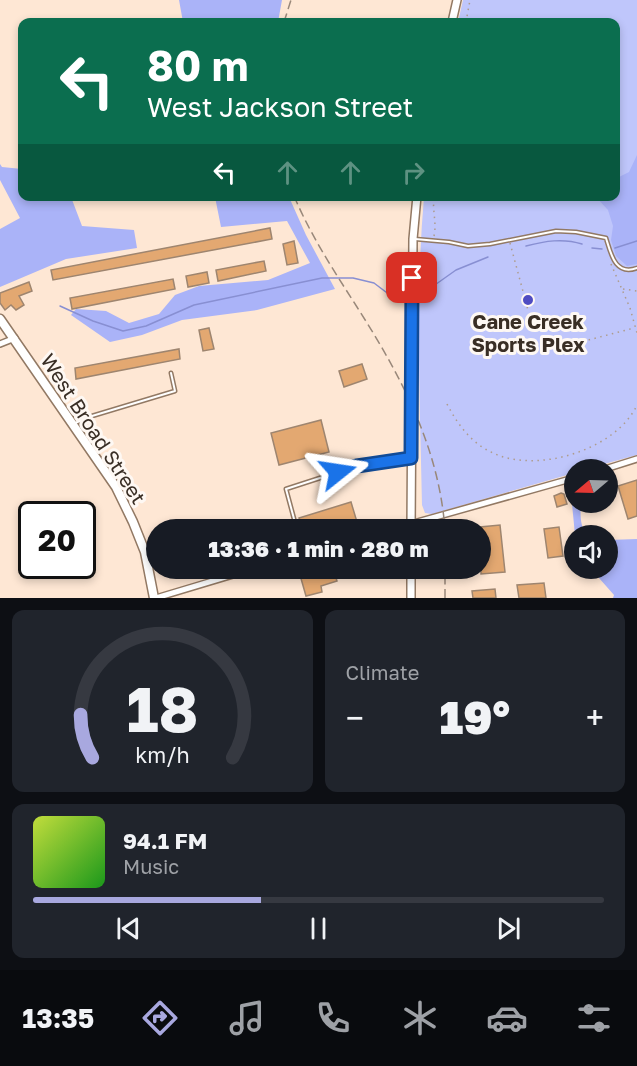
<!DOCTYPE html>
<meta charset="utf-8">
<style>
body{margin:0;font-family:"Golos Text",sans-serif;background:#20242c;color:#f1f3f6;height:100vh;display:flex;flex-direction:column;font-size:22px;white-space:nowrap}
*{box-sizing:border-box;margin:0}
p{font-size:20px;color:#9ea1a6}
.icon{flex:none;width:33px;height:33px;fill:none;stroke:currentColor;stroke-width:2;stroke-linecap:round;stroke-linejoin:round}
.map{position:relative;height:598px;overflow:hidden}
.side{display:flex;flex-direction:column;gap:12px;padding:12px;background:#0d0f14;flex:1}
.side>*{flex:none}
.banner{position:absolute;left:18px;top:18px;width:602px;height:183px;border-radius:12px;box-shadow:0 3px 9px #0003;background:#0b6e4f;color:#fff;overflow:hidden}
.needle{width:39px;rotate:251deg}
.tools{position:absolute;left:564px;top:459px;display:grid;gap:12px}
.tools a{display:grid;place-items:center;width:54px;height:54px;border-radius:50%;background:#171b24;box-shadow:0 3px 9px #0003;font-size:30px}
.speed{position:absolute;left:18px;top:501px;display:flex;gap:12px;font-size:30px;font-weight:700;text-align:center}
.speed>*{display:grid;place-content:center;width:78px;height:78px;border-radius:50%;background:#171b24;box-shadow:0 3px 9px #0003;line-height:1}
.speed .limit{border:3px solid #111;border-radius:9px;background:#fff;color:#111}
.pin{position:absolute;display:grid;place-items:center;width:51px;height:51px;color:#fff;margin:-26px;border-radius:12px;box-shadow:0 3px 9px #0006}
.me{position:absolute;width:66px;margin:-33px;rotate:75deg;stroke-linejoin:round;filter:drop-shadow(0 0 4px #0008)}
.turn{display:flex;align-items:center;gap:21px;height:126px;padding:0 30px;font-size:27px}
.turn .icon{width:78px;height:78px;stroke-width:2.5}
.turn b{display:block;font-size:42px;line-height:51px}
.lanes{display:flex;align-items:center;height:57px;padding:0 30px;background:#0003;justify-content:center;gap:30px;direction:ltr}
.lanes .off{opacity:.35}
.big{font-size:45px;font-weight:800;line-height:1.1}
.side .widget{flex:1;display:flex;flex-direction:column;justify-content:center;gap:9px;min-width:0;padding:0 21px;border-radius:12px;background:#20242c}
.side .dial{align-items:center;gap:0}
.dial svg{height:156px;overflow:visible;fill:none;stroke:#363941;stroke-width:7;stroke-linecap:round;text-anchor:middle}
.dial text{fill:#f1f3f6;stroke:none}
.song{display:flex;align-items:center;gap:18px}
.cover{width:72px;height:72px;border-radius:9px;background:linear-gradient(135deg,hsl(70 70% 55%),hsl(120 70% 35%))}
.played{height:6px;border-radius:3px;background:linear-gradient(90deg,#a8a8df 40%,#363941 40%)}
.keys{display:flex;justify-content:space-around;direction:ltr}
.heat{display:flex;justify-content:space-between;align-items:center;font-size:33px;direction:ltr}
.side .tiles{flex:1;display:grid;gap:12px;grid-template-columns:1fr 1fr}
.widget:last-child{grid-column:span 2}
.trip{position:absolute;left:146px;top:519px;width:345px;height:60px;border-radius:30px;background:#171b24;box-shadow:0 3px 9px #0003;font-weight:800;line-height:60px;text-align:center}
.dock{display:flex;height:96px;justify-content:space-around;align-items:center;background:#090b0e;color:#9ea1a6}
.dock .icon{width:42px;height:42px}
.dock .active{color:#a8a8df}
.dock b{font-size:27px;color:#f1f3f6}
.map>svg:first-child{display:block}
</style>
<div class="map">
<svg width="637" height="598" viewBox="0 0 637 598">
<rect width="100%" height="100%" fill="#fee7d4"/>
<path fill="#bfc6fb" d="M463,0H637V455L586,469L574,470V473L432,514L425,513L422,505C420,403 415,299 424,197L615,196V22H458Z"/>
<path fill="#aab3f8" d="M179,0H282L278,22H183Z
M637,155V264L627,266L616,256L611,240L613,226L608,210L596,197L615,196V179L629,172Z
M0,164L2,167L22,169V196L71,197L82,226L134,230L137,248L66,259L0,287V229L20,218L0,180Z
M215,197H289L306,235L335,289L257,310L182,320L142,335L110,342L71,315L76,309L106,311L129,323L159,314L175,295L199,286L268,280L310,263L287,221L221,227Z
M574,482V502L581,503C580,513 580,528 587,535H575L570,483Z
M637,539V598H613L614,595L599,578L594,569L608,568V540Z"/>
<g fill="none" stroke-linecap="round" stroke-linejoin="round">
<path stroke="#888fd2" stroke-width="1.5" d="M526,246C545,241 563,238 582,244
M592,248L602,249
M615,248L637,241
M432,287L456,270L488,257
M60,306L93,321L123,331L146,326L194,305L322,278H353L374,283L399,302"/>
</g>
<path fill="#e3a871" stroke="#9e856f" stroke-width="1.5" d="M270,228L272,239L53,280L51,270Z
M294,241L298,263L287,265L283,244Z
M264,261L266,271L218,281L216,270Z
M207,272L209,283L188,287L186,276Z
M173,279L175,289L72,309L70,298Z
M29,282L32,291L19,296L24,305L16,310L11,305L5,310L0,303V293Z
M209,328L214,349L203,351L199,330Z
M179,349L180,359L76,379L75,368Z
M362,364L367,379L344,387L339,371Z
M321,420L329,452L279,465L271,433Z
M637,480V516L628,519L618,486Z
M561,493L564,494L567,504L557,507L554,496Z
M351,502L357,522L340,527L341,530H303L299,518Z
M500,525L505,572L481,574L480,527Z
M559,527L563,556L548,558L544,529Z
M298,568H333L337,581L321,586L322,592L306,596Z
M544,583L546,598H519L517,585Z
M495,589L496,598H473L472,591Z"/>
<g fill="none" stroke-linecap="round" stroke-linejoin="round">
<defs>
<path id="lane" d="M415,239L449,242L468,246L490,244L556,231L576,232L606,238C611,254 615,276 637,268
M75,423L92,416L175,391L171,373
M297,530L286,489L357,466L408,458"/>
<path id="street" d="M0,344L15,338
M602,470L637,459
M389,530L574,478
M156,598L256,568"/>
<path id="secondary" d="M452,22L457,0
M411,530L413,239L417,196
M411,568V598"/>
<path id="primary" d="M0,319L116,487L133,522L145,552L154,598"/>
</defs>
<use href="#lane" stroke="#927964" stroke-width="5"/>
<use href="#street" stroke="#927964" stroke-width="8"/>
<use href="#secondary" stroke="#927964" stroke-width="10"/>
<use href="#primary" stroke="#927964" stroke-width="11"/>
<path stroke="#ae9c8d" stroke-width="1.5" stroke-dasharray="1.5 4.5" stroke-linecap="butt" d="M466,22L470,0
M434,236C437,223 432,210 434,196
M510,243L528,310
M611,264L630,308L637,333
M623,289L637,291
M577,343L634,328
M447,404C458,425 471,443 493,453C537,474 616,450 637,405"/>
<use href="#lane" stroke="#fff" stroke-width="2"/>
<use href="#street" stroke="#fff" stroke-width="5"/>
<use href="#secondary" stroke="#fff" stroke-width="7"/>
<use href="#primary" stroke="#fff" stroke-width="8"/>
<path stroke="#99887a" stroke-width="1.5" stroke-dasharray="9 4.5" stroke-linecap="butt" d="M284,22L291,0
M294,196C311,236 334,271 357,307C401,376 439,447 445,530
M445,598V568"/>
</g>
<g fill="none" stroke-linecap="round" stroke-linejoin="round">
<defs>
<path id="route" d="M338,472L357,466L411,458L412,278"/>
</defs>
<use href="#route" stroke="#114b97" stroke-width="15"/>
<use href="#route" stroke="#1a73e8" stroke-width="10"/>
</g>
<circle fill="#4f4cc2" stroke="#fef8f3" stroke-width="2" cx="528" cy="300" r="6"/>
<g text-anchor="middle" stroke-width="6" stroke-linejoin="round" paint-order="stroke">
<g font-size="20" font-weight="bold" fill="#392e25" stroke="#fef8f3">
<text x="528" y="329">Cane Creek<tspan x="528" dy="23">Sports Plex</tspan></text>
</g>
<g font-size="20" fill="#392e25" stroke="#fef8f3">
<text transform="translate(93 429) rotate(57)" y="7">West Broad Street</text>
</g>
</g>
</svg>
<div class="tools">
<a><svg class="needle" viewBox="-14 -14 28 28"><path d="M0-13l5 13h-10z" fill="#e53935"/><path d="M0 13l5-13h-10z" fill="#9ea1a6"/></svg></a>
<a><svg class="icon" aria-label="sound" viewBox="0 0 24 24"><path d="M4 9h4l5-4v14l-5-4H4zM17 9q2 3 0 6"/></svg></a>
</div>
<div class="speed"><div class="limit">20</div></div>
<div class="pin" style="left:412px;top:278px;background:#d93025"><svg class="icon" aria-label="arrive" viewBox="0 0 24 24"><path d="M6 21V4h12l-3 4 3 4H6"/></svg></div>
<svg class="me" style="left:338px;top:472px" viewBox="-20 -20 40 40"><path d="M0-17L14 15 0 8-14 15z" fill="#1a73e8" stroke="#fff" stroke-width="4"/></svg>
<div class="trip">13:36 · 1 min · 280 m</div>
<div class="banner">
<div class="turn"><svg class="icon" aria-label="left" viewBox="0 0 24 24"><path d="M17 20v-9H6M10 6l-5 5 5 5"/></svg><div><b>80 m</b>West Jackson Street</div></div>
<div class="lanes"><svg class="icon" aria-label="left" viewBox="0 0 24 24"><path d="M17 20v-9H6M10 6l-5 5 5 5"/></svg><svg class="icon off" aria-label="ahead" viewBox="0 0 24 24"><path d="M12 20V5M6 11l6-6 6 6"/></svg><svg class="icon off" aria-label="ahead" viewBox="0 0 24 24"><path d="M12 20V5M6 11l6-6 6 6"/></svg><svg class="icon off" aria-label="right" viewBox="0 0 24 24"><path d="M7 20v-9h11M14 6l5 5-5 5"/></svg></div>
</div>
</div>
<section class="side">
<div class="tiles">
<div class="widget dial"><svg viewBox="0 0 100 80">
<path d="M14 69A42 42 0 1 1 86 69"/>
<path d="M14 69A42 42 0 0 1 8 47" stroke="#a8a8df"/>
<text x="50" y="56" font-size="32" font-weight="700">18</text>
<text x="50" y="72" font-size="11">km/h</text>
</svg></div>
<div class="widget"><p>Climate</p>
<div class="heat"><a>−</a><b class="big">19°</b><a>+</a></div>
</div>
<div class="widget">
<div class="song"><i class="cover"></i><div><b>94.1 FM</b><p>Music</p></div></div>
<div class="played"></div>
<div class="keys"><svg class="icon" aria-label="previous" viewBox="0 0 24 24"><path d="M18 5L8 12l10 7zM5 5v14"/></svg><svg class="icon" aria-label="pause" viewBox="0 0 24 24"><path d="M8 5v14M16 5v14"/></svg><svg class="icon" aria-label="next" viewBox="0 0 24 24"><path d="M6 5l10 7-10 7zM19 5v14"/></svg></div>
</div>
</div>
</section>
<nav class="dock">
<b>13:35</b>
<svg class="icon active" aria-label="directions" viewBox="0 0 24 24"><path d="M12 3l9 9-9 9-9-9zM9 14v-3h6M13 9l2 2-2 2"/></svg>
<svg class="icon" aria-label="music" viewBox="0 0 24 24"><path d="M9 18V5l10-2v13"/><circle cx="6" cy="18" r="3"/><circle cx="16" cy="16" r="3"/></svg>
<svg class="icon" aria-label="phone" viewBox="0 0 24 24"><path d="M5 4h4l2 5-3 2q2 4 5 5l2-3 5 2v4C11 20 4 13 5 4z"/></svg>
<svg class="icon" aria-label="climate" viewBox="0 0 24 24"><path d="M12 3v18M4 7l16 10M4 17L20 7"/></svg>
<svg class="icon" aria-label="car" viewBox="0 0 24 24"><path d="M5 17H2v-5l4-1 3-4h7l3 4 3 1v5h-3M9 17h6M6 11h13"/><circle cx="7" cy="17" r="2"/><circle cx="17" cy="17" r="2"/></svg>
<svg class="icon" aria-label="filters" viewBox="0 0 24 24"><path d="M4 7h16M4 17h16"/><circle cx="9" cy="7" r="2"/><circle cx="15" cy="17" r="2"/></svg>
</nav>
